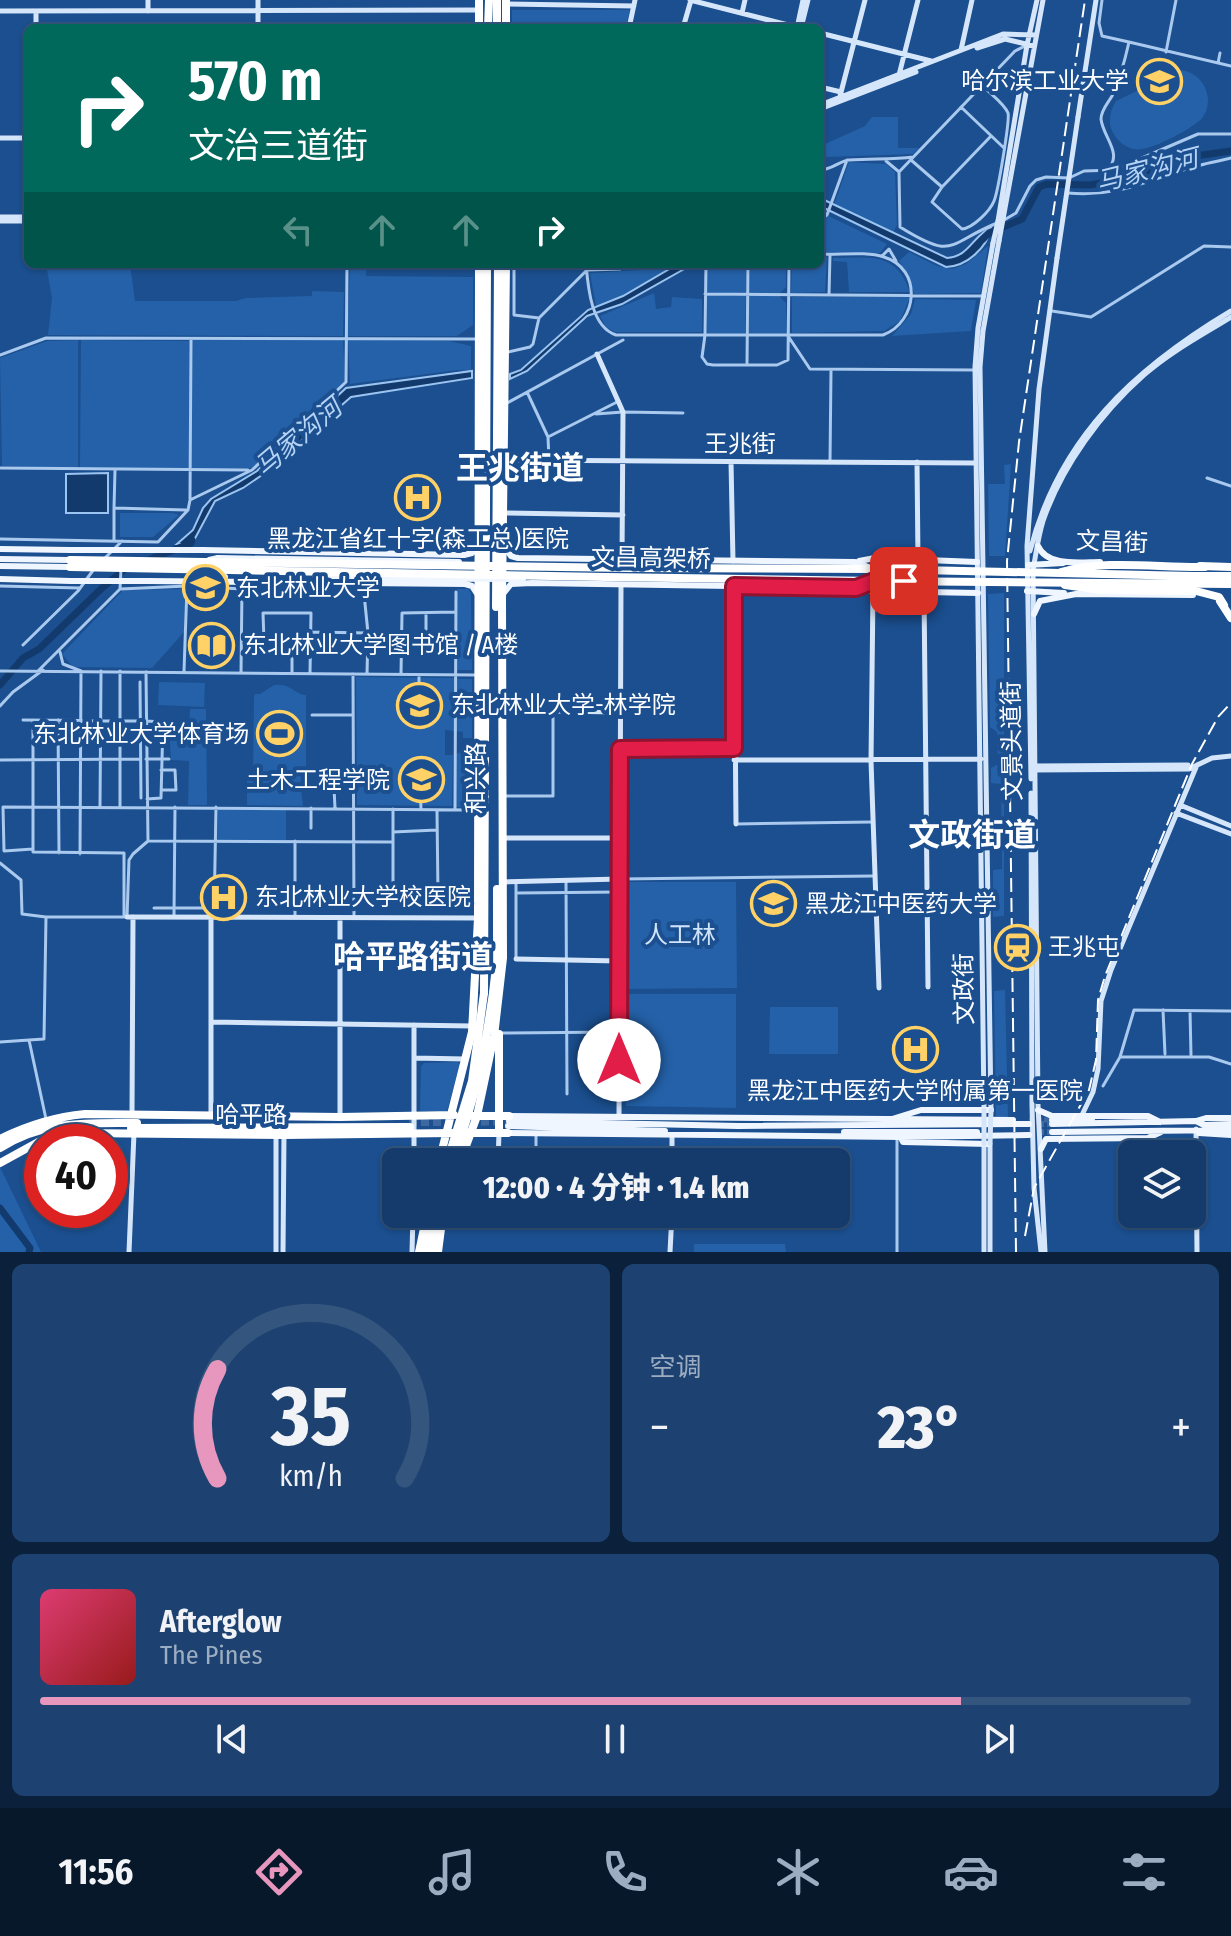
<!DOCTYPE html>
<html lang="zh">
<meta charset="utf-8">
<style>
body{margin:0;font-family:"Fira Sans Condensed","Noto Sans SC",sans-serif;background:#1d4271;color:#f1f3f6;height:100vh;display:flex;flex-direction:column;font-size:30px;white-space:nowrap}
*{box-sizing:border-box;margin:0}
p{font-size:26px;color:#9dadc1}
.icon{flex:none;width:44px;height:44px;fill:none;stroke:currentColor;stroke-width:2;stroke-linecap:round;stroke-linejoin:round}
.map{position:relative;height:1252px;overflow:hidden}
.side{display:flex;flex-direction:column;gap:12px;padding:12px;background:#0b203b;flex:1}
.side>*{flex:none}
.hud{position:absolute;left:24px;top:24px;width:800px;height:244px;border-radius:12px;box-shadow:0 2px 6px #0004,0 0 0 2px #33557e;background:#00695c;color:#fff;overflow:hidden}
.controls{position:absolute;left:1118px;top:1140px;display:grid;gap:16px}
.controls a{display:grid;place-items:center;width:88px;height:88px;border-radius:12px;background:#143b6b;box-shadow:0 2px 6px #0004,0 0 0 2px #33557e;font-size:40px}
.speed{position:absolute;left:24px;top:1124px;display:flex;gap:16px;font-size:40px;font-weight:700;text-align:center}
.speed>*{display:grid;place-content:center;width:104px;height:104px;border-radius:50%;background:#143b6b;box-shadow:0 2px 6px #0004,0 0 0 2px #33557e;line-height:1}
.speed .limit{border:12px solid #d22;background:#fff;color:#111}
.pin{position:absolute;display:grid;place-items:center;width:68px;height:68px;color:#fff;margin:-34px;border-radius:16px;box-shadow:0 4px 12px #0006}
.me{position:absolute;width:88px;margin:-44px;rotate:0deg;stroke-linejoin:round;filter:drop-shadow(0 0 6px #0008)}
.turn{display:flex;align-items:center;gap:28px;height:168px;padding:0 32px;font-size:36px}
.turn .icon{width:104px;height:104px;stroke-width:2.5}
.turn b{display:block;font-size:56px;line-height:68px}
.lanes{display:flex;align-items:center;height:76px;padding:0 32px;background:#0003;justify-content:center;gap:40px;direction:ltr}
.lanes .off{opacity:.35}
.big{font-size:60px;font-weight:800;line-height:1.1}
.side .card{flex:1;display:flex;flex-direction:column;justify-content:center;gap:12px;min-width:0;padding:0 28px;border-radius:12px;background:#1d4271}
.side .dial{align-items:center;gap:0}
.dial svg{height:208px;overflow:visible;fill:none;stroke:#33557e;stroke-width:7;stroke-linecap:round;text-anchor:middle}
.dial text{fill:#f1f3f6;stroke:none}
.song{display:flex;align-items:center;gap:24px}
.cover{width:96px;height:96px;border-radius:12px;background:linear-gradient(135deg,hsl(340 70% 55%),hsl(0 70% 35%))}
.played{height:8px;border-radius:4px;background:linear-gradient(90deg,#e797bd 80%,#33557e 80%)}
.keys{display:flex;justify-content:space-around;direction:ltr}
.heat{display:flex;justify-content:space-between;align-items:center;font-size:44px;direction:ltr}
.side .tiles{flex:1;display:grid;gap:12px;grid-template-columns:1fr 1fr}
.card:last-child{grid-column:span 2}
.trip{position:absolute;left:382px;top:1148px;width:468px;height:80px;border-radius:12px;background:#143b6b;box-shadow:0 2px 6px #0004,0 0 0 2px #33557e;font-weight:800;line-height:80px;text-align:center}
.menu{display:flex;height:128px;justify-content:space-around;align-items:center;background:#08182b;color:#9dadc1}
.menu .icon{width:56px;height:56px}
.menu .active{color:#e797bd}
.menu b{font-size:36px;color:#f1f3f6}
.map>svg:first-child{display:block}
</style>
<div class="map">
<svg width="1231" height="1252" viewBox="0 0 1231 1252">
<rect width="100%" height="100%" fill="#1b4f8f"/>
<path fill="#2461a8" d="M512,10H630L626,28H512Z
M1180,70C1202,72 1216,97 1203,117C1196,127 1155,148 1142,149C1132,151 1121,145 1115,136C1107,125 1109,112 1116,101Z
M872,117H898V148H919L913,154L826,157L825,144L865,126Z
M849,162L886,164L895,172L897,225L893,233L834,205Z
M820,212L887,244L880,253L820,252Z
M988,246L981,293L914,294L905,270L899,261L909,252L937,266L952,269L966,264Z
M820,257H827L825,292L791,293L792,264H820Z
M833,258C870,258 896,251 910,292H849L847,262L833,261Z
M46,264H130L135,301H236L246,298L312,296V291L344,292L343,336L48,335L52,298Z
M670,264H678L623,296L596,306L590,273L657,269Z
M707,264H747L746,293H707Z
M750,264H786V287L780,293H749Z
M366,267V276L473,277V325L457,336H347L350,268Z
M654,293L656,309L671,307L672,297L702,299V332H615L606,327L600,316Z
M707,296H746L745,334H707Z
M749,296H779L786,303L787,335L749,334Z
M792,297H910L900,321L884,331L792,333Z
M915,299L976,300L971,331L892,336L911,314Z
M343,339L345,381L252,468L192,470V340Z
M78,340V468L2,466L0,358L47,341Z
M81,340L189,341V469H80Z
M348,340L449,341L471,346V371L458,370L350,384Z
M1011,464L1005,556H989L988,484H1005L1004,465Z
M120,513H173L179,515L153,537H120Z
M185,589L184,632L152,668L73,667L62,654L123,590Z
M457,589H468L471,593L472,670H457Z
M1004,593V916L993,917V870L1002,869L1001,784L991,783V768L998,764L997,732L990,727L988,594Z
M356,677L454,678V731L445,730V755H453L452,806L357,805Z
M457,679H472V738H463V732L456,731Z
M159,682L205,683L204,707L158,705Z
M274,685C291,683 294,694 306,695V786L301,787L303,806L247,805V775L254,780L258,772L253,771L254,697L255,694H260Z
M190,709H206L207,805H188L189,761L171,760L169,728H189Z
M465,747H472V807H456V754L463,751Z
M218,810H286V840H217Z
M624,882H736L737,988L625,989Z
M1005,990L1008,1117H996L994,991Z
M624,994H736V1108L626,1106Z
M770,1007H838V1054H769Z
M458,1062L460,1065L447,1111H420L421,1067L424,1063Z
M752,1149L804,1151L822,1162H724L738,1152Z
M0,1167L41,1252H0Z
M728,1214H819C799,1229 748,1227 728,1214Z
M694,1244H785L786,1252H694Z"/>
<path fill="#123a6d" stroke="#9cc4f0" stroke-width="2" d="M820,198L947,258C969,257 973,235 991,228C987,248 967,266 946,267L820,206Z
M678,264H693L622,304L587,316L527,371L510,379V374L521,370L588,310L623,296Z
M472,371V378L351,397L262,475L243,488L215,501L192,544H177L193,530L203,508L211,499L257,471L346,388Z
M108,473V513H66V474Z"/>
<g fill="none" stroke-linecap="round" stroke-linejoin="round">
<path stroke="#123a6d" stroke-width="7" d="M983,239L989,233L1022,219L1039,187L1047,184L1090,185L1142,176L1195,156L1231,151
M146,561L191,543L192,540
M0,685L23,658L39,649L102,588L124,570
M0,1208L30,1248L29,1252"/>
<path stroke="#3d69a0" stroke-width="5" stroke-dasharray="5 2.5" stroke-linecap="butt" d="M1029,1120H1052"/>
<path stroke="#3d69a0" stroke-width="6" stroke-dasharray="6 3" stroke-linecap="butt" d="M1029,1124H1052
M1029,1132H1052"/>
<path stroke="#3d69a0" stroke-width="8" stroke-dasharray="8 4" stroke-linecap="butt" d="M409,1122H456
M469,1122L509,1121"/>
<path stroke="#a9c9ee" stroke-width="3" d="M1102,0L1099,23L1102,36L1129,42
M258,27L346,28
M1166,52L1176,0
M1218,63L1220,53
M961,107L1004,148
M911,160L942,187L932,202L962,229C973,228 990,211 994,201C998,192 1010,120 1008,113C1004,103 989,93 982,85
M886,161L898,171
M820,170C832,170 839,161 849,160C871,158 892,160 913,157
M1107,171C1124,153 1103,138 1101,119C1101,110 1108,103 1112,96C1120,79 1125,60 1129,42L1231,66
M942,187L991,136
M1068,193C1122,198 1152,177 1201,165C1211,162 1221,161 1231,158
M820,219L827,215L847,160
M1004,220L1016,213L1030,186L1036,180L1046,177L1069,178L1084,171L1114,170L1198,134H1231
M997,223C946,244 955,261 900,227L899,172L1015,51L1027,45
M882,256L889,249L896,261
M514,264V315L539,318
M586,264C588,287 591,327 616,335H883C918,322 923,269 884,257C866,251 840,255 820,254
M706,264L705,335L702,357L707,364L713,365H777L788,360L789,264
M705,294L984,296
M829,295L830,255
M1052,311L1091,317L1204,246L1231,247
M788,336L810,369L975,370
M508,352L530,347L533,344L539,318L587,270L620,269L626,264
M0,355L46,338L475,339
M747,364L748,264
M527,392L548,437L549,460
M507,403L623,340
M596,414L623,412L683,413
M548,437L619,401
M830,462L831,370
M0,468L248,470
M1207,478L1231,486
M190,499L191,339
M114,508L115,470
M0,539L158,542L188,510L190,500L252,470L346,382L347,264
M114,541V508L186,510
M105,558L122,541
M363,584L368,633L367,674
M0,586L80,588
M120,589L121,569
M312,632L368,633
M242,641L310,640
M264,641L263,613H311L310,673
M401,641L426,640V613
M23,645L78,591L94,569
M60,652L63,664L81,671L80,854
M39,670L120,589L187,586L242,589
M0,671L476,675
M120,671V807
M184,671L187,586
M241,673L242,588
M292,673V641
M353,674L354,918
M401,674L402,613L455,612
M140,682L141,798
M419,701V675
M0,706L13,692L43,670
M312,715H353
M23,720L140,721
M33,720V852L124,853V917
M58,720L59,853
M146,721L163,722L161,798L147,799
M146,759H169
M0,760L140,759
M420,785L421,809
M161,790H176L175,770H161
M505,796H553V711
M100,807L101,671
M311,808V828
M335,808L333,768H352
M455,808L456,592
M393,809V895L438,896L437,811
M736,824L872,822
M393,832L437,830
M149,841L393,842
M295,841V917
M33,849L4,851L3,807L475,810
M0,863L21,880L22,914L46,917
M620,879L873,876
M566,881L567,1094
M516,883V959
M516,893L620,892
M154,908H214
M174,915L175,807
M214,916L216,807
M1163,1010L1165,1054
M1190,1011L1191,1055
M500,1033L619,1032
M29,1040L44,1039L46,917H127L129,860L133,854L148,841L146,672
M0,1042L29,1040L46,1119
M1120,1057H1209L1231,1064
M1103,1086L1120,1057L1134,1010L1231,1011
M897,1137V1252
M536,1162V1136
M535,1224V1214"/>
<path stroke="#d6e6fa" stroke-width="5" d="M148,0V11
M690,0L800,28
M506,4L634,6
M0,11L479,10
M742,13L745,0
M36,28V12
M258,28V0
M629,28L635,0
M683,28L691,0
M797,28L803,0
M801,28L808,0
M820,33L931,61
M977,48L1005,39L1034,46
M961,50L972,0
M899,75L918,0
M820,87L841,92
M839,100L865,0
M820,105L1003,34L1036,35
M820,109L916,72
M1078,117L1096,0
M0,138H28
M0,217H28
M1003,219L1043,0
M0,221H28
M998,221L1027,45L1037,0
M597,354L623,412L622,559
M504,460L976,463
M731,462L733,561
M917,462L918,559
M504,513L623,515
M1030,551C1059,438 1134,369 1231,311
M734,586L736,824
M873,591L871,761L879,988
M924,591L928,987
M553,711L620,712
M620,749L734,748
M734,760L981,759
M1034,766L1188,765
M1032,770L1189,769L1212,758L1231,756
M1031,779L1027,546L1039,389L1057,258
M1031,793L1032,1105L1034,1188L1041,1252
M1180,805L1231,826
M1176,813L1231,834
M502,838H620
M503,882L620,879
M127,917L478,918
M340,918V1117
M516,959L619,961
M212,1022L472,1026
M414,1025V1162
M414,1058L465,1059
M984,1110L975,367L978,328L993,243
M991,1110L980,367L983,331L999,241
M132,1114L133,917
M211,1115V917
M1082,1115L1093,1092L1098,1069L1101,1001L1111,970L1197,765
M619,1116L621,585
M1196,1129L1197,1252
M276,1133V1252
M498,1162L499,1133
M672,1162V1135
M498,1224V1214
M442,1225L671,1224
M129,1252L134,1133
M283,1252L284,1133
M412,1252L413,1214
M670,1252L672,1214
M984,1252V1144
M990,1252V1144
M1045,1252L1038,1105L1033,570C1036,554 1038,537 1043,521C1062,466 1101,413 1144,375C1170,352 1202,335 1231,317"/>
<path stroke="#f0f6ff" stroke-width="6" d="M1038,546C1047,567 1080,562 1100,562
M505,547L511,556L518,558L855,562L871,568
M0,549L71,550
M203,550L464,555L472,553L478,546
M218,558L209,560L208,570L212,576L225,577
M0,559L70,560
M859,561L875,558L977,562
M1028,565L1063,563
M0,566L70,567
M0,579L71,581
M147,581L465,584L472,586L478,595
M1027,591L1064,593
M503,594L511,584L532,583L856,588L873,591L978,593
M1034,614L1040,601L1076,594L1193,595
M1038,1110L1052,1116H1148L1160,1122
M509,1116L1013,1120
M892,1119L921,1110H991
M1052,1120H1092
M509,1121L738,1126L1029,1124
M1196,1121L1206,1118H1231
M1052,1124L1196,1121L1204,1125L1231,1124
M508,1126L665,1131
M844,1132H977
M1052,1132L1231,1130
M508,1133L901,1137L1029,1135
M1199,1133L1231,1135
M900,1136L903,1142L989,1144
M1041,1149L1046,1139L1148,1138L1161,1132"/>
<path stroke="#fff" stroke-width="8" d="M506,0V28
M479,28V0
M488,28L489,0
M497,28V0
M1200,566L1231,567
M631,568L875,569
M1061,572C1107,559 1158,568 1205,567
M1192,576H1231
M606,577L874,581
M1065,585L1101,590L1196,591L1219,597L1224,605
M1220,601L1231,618
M496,607L498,264
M484,993L487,264
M493,993L497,958V889
M472,1116H509
M131,1128L410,1127
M466,1133H508
M499,1133V1034
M0,1139C28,1125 53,1117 85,1114L340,1117L454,1115
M0,1148C45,1120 87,1123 137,1123
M439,1162L472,1032L478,918L479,264
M460,1162L477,1116L494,1036L503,958L502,599L506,264
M0,1163L42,1140L77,1133L284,1135L452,1133
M419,1252L427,1214
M425,1252L433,1214
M432,1252L439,1214
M438,1252L442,1221"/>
<path stroke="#fff" stroke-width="2" stroke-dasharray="14 6" stroke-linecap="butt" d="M1025,1236L1034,1188L1089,1090L1096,1060L1098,1000L1105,976L1192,764L1218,717L1231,703
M1016,1252L1007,561L1019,442L1085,0"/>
<path stroke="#d6e6fa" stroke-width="5" d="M999,241L1003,219
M993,243L998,221
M1057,258L1078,117
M984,1110V1144
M990,1144L991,1110"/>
<path stroke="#f0f6ff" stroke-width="6" d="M71,550H203
M218,558L459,562
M315,578L523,579
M71,581H147"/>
<path stroke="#fff" stroke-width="8" d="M70,560L631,568
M70,567L606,577
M875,569L1192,576
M874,581L1231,584
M447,1162L472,1081L484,993
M454,1162L481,1070L493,993"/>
</g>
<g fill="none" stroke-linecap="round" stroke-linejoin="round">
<defs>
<path id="route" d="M619,1060L620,749L734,748V586L856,588L874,581H904"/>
</defs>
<use href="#route" stroke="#92132f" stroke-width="20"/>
<use href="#route" stroke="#e11d48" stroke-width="14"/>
</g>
<defs>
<symbol id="university-ring" viewBox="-11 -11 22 22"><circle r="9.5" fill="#1b4f8f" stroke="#ffd166" stroke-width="1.5"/><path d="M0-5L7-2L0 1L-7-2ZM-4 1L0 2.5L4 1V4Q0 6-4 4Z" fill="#ffd166"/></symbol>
<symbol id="hospital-ring" viewBox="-11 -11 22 22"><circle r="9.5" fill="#1b4f8f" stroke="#ffd166" stroke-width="1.5"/><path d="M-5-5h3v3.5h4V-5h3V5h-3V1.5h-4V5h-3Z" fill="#ffd166"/></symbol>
<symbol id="library-ring" viewBox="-11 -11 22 22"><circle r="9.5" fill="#1b4f8f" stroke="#ffd166" stroke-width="1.5"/><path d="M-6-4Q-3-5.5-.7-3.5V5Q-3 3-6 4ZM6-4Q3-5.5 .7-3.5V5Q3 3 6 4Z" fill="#ffd166"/></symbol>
<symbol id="stadium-ring" viewBox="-11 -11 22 22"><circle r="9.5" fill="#1b4f8f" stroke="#ffd166" stroke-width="1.5"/><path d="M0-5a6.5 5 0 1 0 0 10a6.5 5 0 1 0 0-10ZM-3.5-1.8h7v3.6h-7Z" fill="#ffd166"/></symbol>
<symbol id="station-ring" viewBox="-11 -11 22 22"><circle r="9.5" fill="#1b4f8f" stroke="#ffd166" stroke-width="1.5"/><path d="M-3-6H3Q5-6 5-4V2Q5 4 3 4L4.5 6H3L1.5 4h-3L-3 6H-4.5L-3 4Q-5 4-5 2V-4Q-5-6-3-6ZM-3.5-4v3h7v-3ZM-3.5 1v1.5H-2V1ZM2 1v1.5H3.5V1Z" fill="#ffd166"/></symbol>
</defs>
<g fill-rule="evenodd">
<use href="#university-ring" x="1134" y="56" width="51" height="51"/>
<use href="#hospital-ring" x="392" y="472" width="51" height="51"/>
<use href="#university-ring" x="180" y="562" width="51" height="51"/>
<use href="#library-ring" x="186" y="620" width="51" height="51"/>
<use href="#university-ring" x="394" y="680" width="51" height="51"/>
<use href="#stadium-ring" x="254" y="708" width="51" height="51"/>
<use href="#university-ring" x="396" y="754" width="51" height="51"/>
<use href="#hospital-ring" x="198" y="872" width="51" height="51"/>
<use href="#university-ring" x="748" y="878" width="51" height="51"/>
<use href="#station-ring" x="992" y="922" width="51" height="51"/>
<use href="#hospital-ring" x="890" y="1024" width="51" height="51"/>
</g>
<g text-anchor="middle" stroke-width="8" stroke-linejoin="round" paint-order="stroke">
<g font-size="24" fill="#fff" stroke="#1b4f8f" text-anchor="start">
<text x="1129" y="89" text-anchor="end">哈尔滨工业大学</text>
<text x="418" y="547" text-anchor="middle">黑龙江省红十字(森工总)医院</text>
<text x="236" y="596">东北林业大学</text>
<text x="243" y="653">东北林业大学图书馆 / A楼</text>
<text x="451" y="713">东北林业大学-林学院</text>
<text x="249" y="742" text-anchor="end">东北林业大学体育场</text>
<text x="390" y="788" text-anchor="end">土木工程学院</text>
<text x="255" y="905">东北林业大学校医院</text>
<text x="805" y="912">黑龙江中医药大学</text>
<text x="1048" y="955">王兆屯</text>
<text x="915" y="1099" text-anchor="middle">黑龙江中医药大学附属第一医院</text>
</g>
<g font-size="24" fill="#fff" stroke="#1b4f8f">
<text x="740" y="452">王兆街</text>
<text transform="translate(1112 542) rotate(2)" y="8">文昌街</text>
<text transform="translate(651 558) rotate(1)" y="8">文昌高架桥</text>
<text transform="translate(1012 741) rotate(-91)" y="8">文景头道街</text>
<text transform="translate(476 778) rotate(-90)" y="8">和兴路</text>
<text transform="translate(964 989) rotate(-91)" y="8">文政街</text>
<text x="251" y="1123">哈平路</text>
</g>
<g font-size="24" fill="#cfe3fa" stroke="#1b4f8f">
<text x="680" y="943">人工林</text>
</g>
<g font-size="26" font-style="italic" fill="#b5d3f5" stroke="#1b4f8f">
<text transform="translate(1147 170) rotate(-14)" y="9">马家沟河</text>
<text transform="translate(298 437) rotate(-40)" y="9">马家沟河</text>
</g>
<g font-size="32" font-weight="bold" fill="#fff" stroke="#1b4f8f">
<text x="520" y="479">王兆街道</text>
<text x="972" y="846">文政街道</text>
<text x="413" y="968">哈平路街道</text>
</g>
</g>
</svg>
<div class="controls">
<a><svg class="icon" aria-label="layers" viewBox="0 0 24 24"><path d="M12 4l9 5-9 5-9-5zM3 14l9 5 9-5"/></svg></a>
</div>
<div class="speed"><div class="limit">40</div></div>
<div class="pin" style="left:904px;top:581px;background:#d93025"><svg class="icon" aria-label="arrive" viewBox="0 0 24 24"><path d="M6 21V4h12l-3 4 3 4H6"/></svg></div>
<svg class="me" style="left:619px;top:1060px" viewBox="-20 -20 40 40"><circle r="19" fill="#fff"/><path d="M0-13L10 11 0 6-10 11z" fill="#e11d48"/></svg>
<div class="trip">12:00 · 4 分钟 · 1.4 km</div>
<div class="hud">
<div class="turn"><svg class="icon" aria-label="right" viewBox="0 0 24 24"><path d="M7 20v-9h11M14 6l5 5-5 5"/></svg><div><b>570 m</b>文治三道街</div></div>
<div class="lanes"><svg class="icon off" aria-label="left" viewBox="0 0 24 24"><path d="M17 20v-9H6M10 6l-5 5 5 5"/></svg><svg class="icon off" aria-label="ahead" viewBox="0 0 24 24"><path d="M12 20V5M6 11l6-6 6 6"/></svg><svg class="icon off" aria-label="ahead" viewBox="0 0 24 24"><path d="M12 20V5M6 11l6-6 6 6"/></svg><svg class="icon" aria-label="right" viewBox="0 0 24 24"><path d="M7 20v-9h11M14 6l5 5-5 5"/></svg></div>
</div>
</div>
<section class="side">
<div class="tiles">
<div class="card dial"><svg viewBox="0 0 100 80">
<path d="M14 69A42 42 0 1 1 86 69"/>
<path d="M14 69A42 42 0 0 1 14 27" stroke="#e797bd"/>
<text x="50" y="56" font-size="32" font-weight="700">35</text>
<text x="50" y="72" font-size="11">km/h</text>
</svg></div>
<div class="card"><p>空调</p>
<div class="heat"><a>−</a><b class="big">23°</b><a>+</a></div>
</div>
<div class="card">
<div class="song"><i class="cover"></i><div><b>Afterglow</b><p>The Pines</p></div></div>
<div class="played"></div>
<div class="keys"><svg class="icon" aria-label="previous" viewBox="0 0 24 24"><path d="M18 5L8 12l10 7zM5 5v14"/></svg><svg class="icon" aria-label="pause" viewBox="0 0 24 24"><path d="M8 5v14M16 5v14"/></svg><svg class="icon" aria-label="next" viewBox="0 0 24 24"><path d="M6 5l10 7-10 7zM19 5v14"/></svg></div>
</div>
</div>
</section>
<nav class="menu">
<b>11:56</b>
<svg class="icon active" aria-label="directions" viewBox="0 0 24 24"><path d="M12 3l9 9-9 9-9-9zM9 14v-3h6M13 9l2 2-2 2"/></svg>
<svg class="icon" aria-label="music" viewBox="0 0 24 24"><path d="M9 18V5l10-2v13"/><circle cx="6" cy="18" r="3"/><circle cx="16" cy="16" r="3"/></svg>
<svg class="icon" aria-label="phone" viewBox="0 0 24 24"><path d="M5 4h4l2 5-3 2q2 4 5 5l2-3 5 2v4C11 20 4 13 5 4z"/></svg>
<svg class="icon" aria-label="climate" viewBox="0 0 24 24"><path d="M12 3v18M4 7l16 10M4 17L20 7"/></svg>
<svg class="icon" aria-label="car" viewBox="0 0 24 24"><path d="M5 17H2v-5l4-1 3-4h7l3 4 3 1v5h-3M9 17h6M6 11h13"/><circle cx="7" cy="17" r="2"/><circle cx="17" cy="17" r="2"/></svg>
<svg class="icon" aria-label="filters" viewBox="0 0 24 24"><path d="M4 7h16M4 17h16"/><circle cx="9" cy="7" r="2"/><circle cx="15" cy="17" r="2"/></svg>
</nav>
